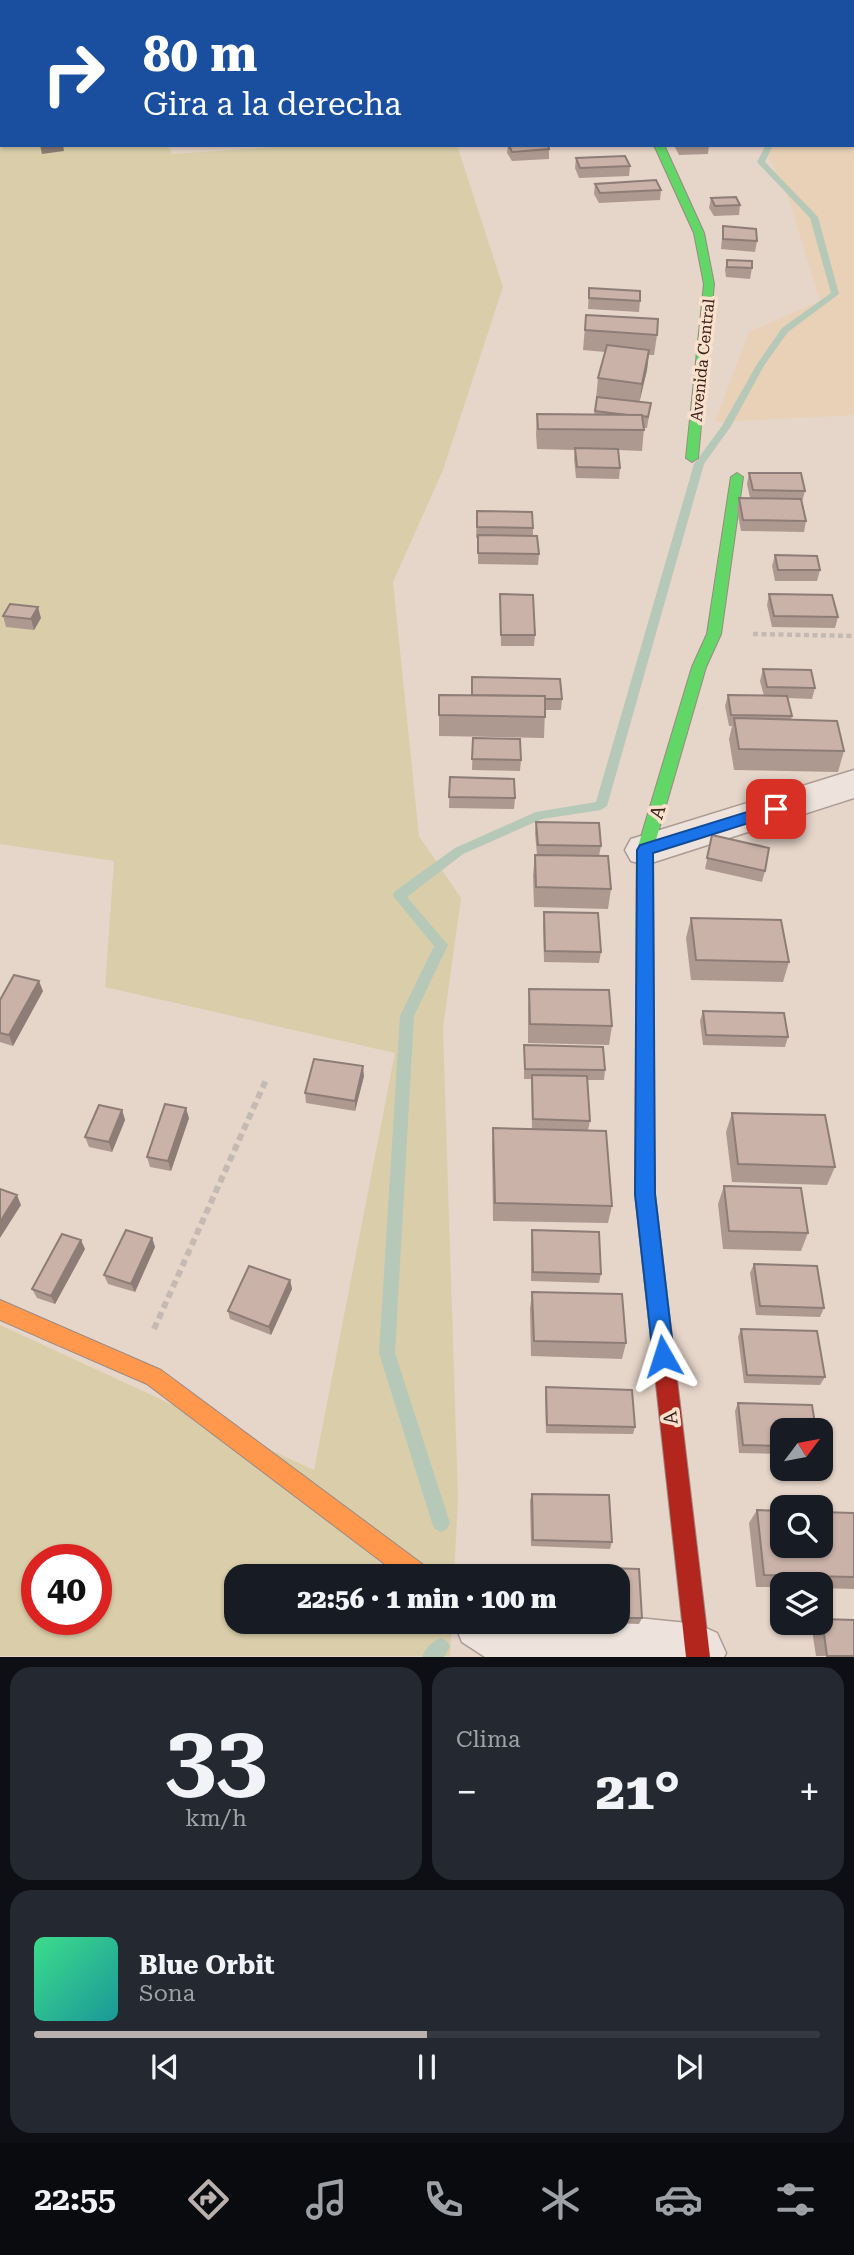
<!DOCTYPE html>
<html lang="es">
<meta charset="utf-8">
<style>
body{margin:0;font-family:"Roboto Serif",serif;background:#242831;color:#f1f3f6;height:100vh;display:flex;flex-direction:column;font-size:26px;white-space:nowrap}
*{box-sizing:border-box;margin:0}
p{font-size:23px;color:#9ea1a6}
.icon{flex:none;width:38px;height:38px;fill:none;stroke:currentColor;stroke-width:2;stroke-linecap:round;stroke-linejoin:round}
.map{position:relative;height:1657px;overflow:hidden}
.drawer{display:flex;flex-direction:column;gap:10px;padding:10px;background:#0d0f14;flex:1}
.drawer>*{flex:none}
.banner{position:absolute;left:0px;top:0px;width:854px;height:147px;box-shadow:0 2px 5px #0004;background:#1a4fa0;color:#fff;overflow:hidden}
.needle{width:46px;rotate:58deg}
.buttons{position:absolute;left:770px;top:1418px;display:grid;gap:14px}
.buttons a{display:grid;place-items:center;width:63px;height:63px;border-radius:14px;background:#171b24;box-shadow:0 2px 5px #0004;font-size:35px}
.speed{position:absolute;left:21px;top:1544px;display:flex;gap:14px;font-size:35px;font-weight:700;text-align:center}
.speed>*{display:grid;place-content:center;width:91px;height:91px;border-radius:50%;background:#171b24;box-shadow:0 2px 5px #0004;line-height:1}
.speed .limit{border:10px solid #d22;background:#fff;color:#111}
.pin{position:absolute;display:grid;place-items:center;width:60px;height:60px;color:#fff;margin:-30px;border-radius:14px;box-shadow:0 4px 10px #0006}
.me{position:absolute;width:77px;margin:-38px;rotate:354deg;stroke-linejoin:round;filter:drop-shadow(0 0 5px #0008)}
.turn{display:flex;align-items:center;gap:24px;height:147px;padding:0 28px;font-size:32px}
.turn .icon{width:91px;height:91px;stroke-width:2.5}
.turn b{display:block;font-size:49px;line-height:60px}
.big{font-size:52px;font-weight:800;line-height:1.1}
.drawer .card{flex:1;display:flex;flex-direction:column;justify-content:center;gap:10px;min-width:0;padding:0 24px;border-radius:21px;background:#242831}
.drawer .dial{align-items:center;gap:0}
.dial b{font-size:91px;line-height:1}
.song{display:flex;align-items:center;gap:21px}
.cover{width:84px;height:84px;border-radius:10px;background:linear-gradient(135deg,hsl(150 70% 55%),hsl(180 70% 35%))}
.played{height:7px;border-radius:4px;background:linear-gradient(90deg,#bab1ae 50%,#363941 50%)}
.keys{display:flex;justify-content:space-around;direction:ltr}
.heat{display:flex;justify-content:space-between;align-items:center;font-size:38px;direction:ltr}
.drawer .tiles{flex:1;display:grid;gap:10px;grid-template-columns:1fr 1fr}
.card:last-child{grid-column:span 2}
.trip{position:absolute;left:224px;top:1564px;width:406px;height:70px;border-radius:21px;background:#171b24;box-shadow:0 2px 5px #0004;font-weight:800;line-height:70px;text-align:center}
.tab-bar{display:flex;height:112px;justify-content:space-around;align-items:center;background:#090b0e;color:#9ea1a6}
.tab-bar .icon{width:49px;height:49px}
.tab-bar .on{color:#bab1ae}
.tab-bar b{font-size:32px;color:#f1f3f6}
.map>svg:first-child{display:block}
</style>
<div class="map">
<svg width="854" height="1657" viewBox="0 0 854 1657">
<rect width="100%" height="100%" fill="#e6d5c9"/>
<path fill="#e8d1b7" d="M634,0H854V415L715,422L749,332L820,301L785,187L761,145H852V2Z"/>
<path fill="#daceaa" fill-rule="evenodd" d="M0,0H359L2,2V145H168L172,154L308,145H457L503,287L443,470L393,582L419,836L461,898L443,1028L458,1498L454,1577H236V1622H452L450,1656H0V1325L314,1470L395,1053L105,987L114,861L0,844ZM37,1559H96V1619H37Z"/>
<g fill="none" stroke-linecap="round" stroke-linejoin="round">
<path fill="#b6c8b8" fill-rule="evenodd" d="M766,145H773L765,162L818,217L839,294L788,332L765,364L731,426L704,464L607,806L601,810L542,819L463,854L407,897L448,945L414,1016L395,1353L450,1523L447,1529L441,1532L435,1529L432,1523L379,1353L400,1016L434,946L393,896L394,892L455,848L536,812L596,802L694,464L722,426L757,364L782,328L831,293L810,218L757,162Z
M441,1638L447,1641L450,1647L444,1657H422C426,1648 432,1641 441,1638Z"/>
<defs>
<path id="street" d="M597,0H619L596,2Z
M854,770V798L645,865L631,861L625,850L631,839Z
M618,1616L697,1624L717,1633L726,1653L724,1657H485L462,1642L454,1622H618Z"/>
<path id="fast" d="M654,145H664L704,233L714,284L698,458L692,462L686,458L704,284L694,233Z
M737,473L743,477L721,634L706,667L653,850L654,1137L652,1143L645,1145L638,1143L636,1137L637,850L692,667L707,634L731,477Z"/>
<path id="slow" d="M0,1300L161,1370L429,1569L432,1577H402L147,1384L0,1320Z"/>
<path id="jam" d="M645,1129L652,1131L654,1137L655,1194L710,1657H686L635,1194L636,1137L638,1131Z"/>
</defs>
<use href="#street" stroke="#ab9b93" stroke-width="3"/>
<use href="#fast" stroke="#9a8a83" stroke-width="2"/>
<use href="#slow" stroke="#9a8a83" stroke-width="2"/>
<use href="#jam" stroke="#9a8a83" stroke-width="2"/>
<path stroke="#c5bab3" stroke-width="4.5" stroke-dasharray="5 3.5" stroke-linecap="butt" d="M753,634L854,636"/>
<path stroke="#c5bab3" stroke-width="6" stroke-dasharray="7 4.5" stroke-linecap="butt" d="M154,1329L266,1080"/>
<use href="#street" fill="#ede3dc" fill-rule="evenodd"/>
<use href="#fast" fill="#63d668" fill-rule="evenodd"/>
<use href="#slow" fill="#ff974d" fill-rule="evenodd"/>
<use href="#jam" fill="#b3261e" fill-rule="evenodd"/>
</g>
<path fill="#ae9991" d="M508,145H548L549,149V159L512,161L507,153Z
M674,145H709L708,154L679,155Z
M576,158L630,166L629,176L579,178L575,168Z
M595,184L661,190L660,200L599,203L594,194Z
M711,198L740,205L739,215L714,216L709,208Z
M723,226L757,241L755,252L721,249Z
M727,260L752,268L750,279L726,277L725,270Z
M589,288L640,301L639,312L588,309Z
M586,315L657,335L654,355H649L647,370L639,402L651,403L647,428H644L642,451L618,450L620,468L619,479L576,478L574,459L575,450L537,449L536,434L537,414H594L597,399H596L598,378L605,352L583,350Z
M749,473L805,491L802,502L806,521L804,532L741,531L737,509L739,498H750L747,484Z
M477,511L533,528V536L539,554L538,565L478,564V538H476Z
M775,555L820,570L817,581H775L772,566Z
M500,594L535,635L534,646H501Z
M769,594L838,617L835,628L772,627L767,605Z
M3,616L41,618L34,630L6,627Z
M763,669L815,688L812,699L788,698L792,716L791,720L844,751L838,772L734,770L729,739L732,726H729L725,706L728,695L764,696L760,681Z
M439,695L562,699L561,710H545L544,738L439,736Z
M473,738L521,760L520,771L472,770Z
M450,777L515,798L514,809L449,808Z
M536,822L601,846L599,856L611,889L608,909L534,907L533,875L535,855H537L535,833Z
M712,835L765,871L762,882L705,869Z
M544,912L601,952L599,963L544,962L543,923Z
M691,918L789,962L783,982L691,980L686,938Z
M529,989L612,1026L609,1045L528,1043V1009Z
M43,991L13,1046L0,1042V1000Z
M703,1011L788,1037L785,1047L703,1045L700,1021Z
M524,1045L605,1070L604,1080H588L590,1121L588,1130L612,1206L608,1223L493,1221L492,1147L493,1128L532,1129L531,1079H524Z
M364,1076L355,1111L306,1103L305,1093Z
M122,1110L125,1120L112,1152L89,1147L85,1137Z
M732,1113L835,1167L827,1185L732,1182L726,1132Z
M189,1118L171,1171L150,1167L147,1157Z
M724,1186L808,1233L801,1251L723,1249L718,1204Z
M532,1230L601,1274L599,1283L531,1281V1239Z
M152,1238L155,1247L135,1292L108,1284L104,1275Z
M85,1249L55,1304L37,1298L32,1289Z
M754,1264L824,1308L820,1317L756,1315L750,1273Z
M290,1280L292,1289L271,1335L230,1319L228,1311Z
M532,1292L626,1343L622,1359L531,1356L530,1309Z
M741,1329L825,1377L820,1385L744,1383L738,1337Z
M546,1387L635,1427L633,1434L546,1433L545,1395Z
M738,1403L782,1430V1454L739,1453L735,1411Z
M532,1494L612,1542L610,1549L531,1546L530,1501Z
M757,1510L854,1513V1589L821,1588V1584H782V1587H756L749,1523Z
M575,1567L639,1569L642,1618L639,1624L575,1622H618V1577H573Z
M822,1619L854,1656H816L812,1630L819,1622H821Z"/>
<path fill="#8d7d76" d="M40,145H63L64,151L42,154Z
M649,350L647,370L639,404L642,384Z
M38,607L41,618L34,630L31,619Z
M39,981L43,991L13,1046L9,1035Z
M363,1066L364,1076L355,1111V1101Z
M186,1108L189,1118L171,1171L168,1161Z
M122,1110L125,1120L112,1152L109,1142Z
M17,1195L21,1205L0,1238V1222Z
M152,1238L155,1247L135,1292L131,1284Z
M81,1240L85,1249L55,1304L51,1296Z
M290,1280L292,1289L271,1335L269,1327Z"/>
<path fill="#cab2a9" stroke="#8d7d76" stroke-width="2" d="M402,0H439L403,2Z
M493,0H512L513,2H495Z
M509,145H548L549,149L512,152Z
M625,156L630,166L580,168L576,158Z
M656,180L661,190L600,193L595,184Z
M736,197L740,205L715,206L711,198Z
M723,226L756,229L757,241L723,239Z
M727,260L752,261V268L727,267Z
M589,288L640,291V301L589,298Z
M586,315L658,319L657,335L585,330Z
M607,345L649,350L642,384L598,378Z
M597,397L651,403L648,417L643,416L642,415H627L595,411Z
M537,414L642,415L644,430L538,429Z
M575,448L618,449L620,468L577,467Z
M749,473H801L805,491L753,490Z
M739,498L801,499L806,521L743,520Z
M477,511L532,512L533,528L477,527Z
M478,535L537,536L539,554L478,553Z
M775,555L817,556L820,570H778Z
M500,594L533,595L535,635H501Z
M769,594L832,595L838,617L774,616Z
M10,604L38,607L31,619L3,616Z
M763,669L811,670L815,688L767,687Z
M472,677L560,679L562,699H545V696L472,695Z
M439,695L545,696V717L439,715Z
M728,695L787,696L792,716L731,715Z
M734,718L837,721L844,751L739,749Z
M473,738L520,739L521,760L472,759Z
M450,777L514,779L515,798L449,797Z
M536,822L599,823L601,846L538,845Z
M712,835L769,848L765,871L707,858Z
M535,855L608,856L611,889L536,887Z
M544,912L598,913L601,952L545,951Z
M691,918L781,920L789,962L696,960Z
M14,975L39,981L9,1035L0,1033V1000Z
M529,989L609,990L612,1026L530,1024Z
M703,1011L784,1013L788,1037L706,1035Z
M524,1045L603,1047L605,1070L525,1069Z
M314,1059L363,1066L355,1101L305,1093Z
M532,1075L587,1076L590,1121L533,1119Z
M165,1104L186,1108L168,1161L147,1157Z
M99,1105L122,1110L109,1142L85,1137Z
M732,1113L825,1115L835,1167L738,1164Z
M493,1128L606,1131L612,1206L495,1203Z
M724,1186L801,1188L808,1233L729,1231Z
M0,1189L17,1195L0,1222Z
M126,1230L152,1238L131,1284L104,1275Z
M532,1230L599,1232L601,1274L533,1272Z
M62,1234L81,1240L51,1296L32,1289Z
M754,1264L817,1266L824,1308L760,1306Z
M249,1266L290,1280L269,1327L228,1311Z
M532,1292L622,1294L626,1343L534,1341Z
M741,1329L817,1331L825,1377L747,1375Z
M546,1387L632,1390L635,1427L547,1425Z
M738,1403L812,1405L816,1430H782V1446L743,1445Z
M532,1494L609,1495L612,1542L533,1540Z
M757,1510L782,1511V1545H821V1512L854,1513V1577L764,1575Z
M575,1567L639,1569L642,1618H618V1577H575Z
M822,1619L854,1620V1656H827Z"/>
<path fill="#1a73e8" stroke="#114b97" stroke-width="2" d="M776,803L784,809L781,813L653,853L655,1194L674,1356L671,1363L663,1366L656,1363L653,1356L635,1194L637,850L640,845Z"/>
<g text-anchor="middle" stroke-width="7" stroke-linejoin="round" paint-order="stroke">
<g font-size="16" fill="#3a211a" stroke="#f9e1cd">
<text transform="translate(702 360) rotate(-84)" y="6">Avenida Central</text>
</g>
<g font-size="19" fill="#3a211a" stroke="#f9e1cd">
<text transform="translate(657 812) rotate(-73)" y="7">A</text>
<text transform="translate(670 1418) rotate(-97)" y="7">A</text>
</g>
</g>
</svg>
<div class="buttons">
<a><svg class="needle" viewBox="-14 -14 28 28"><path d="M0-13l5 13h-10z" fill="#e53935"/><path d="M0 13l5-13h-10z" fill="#9ea1a6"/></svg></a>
<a><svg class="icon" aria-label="search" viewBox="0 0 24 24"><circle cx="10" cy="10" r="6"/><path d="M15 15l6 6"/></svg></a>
<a><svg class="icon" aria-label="layers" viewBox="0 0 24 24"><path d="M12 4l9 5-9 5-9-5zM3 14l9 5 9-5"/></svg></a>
</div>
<div class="speed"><div class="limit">40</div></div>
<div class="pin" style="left:776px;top:809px;background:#d93025"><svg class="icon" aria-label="arrive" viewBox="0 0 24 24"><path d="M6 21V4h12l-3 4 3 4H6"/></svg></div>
<svg class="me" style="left:663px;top:1356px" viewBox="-20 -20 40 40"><path d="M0-17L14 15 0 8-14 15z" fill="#1a73e8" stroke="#fff" stroke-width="4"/></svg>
<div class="trip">22:56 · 1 min · 100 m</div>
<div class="banner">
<div class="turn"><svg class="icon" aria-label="right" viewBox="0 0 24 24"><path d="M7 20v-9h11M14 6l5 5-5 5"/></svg><div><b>80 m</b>Gira a la derecha</div></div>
</div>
</div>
<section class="drawer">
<div class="tiles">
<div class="card dial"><b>33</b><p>km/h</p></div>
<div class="card"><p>Clima</p>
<div class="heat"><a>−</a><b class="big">21°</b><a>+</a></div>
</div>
<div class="card">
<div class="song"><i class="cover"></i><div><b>Blue Orbit</b><p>Sona</p></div></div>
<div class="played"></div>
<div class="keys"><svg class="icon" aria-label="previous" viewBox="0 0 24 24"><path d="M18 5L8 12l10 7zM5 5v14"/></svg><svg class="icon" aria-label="pause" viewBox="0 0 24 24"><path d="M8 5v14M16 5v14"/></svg><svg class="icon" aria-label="next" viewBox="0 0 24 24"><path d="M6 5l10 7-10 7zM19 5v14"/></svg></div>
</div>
</div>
</section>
<nav class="tab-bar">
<b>22:55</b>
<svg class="icon on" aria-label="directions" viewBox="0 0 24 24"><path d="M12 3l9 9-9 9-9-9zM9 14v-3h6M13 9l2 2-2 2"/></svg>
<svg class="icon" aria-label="music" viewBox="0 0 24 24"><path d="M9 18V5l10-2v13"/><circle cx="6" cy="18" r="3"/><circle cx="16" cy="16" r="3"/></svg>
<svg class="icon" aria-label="phone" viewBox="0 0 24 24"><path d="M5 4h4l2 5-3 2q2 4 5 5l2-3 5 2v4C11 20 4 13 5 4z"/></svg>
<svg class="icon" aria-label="climate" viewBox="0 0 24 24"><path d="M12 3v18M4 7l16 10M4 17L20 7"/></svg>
<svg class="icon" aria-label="car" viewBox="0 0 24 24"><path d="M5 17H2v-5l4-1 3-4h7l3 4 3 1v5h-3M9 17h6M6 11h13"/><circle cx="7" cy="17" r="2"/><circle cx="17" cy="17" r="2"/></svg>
<svg class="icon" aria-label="filters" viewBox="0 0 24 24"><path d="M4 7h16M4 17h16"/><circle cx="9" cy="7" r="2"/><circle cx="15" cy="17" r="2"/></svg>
</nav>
